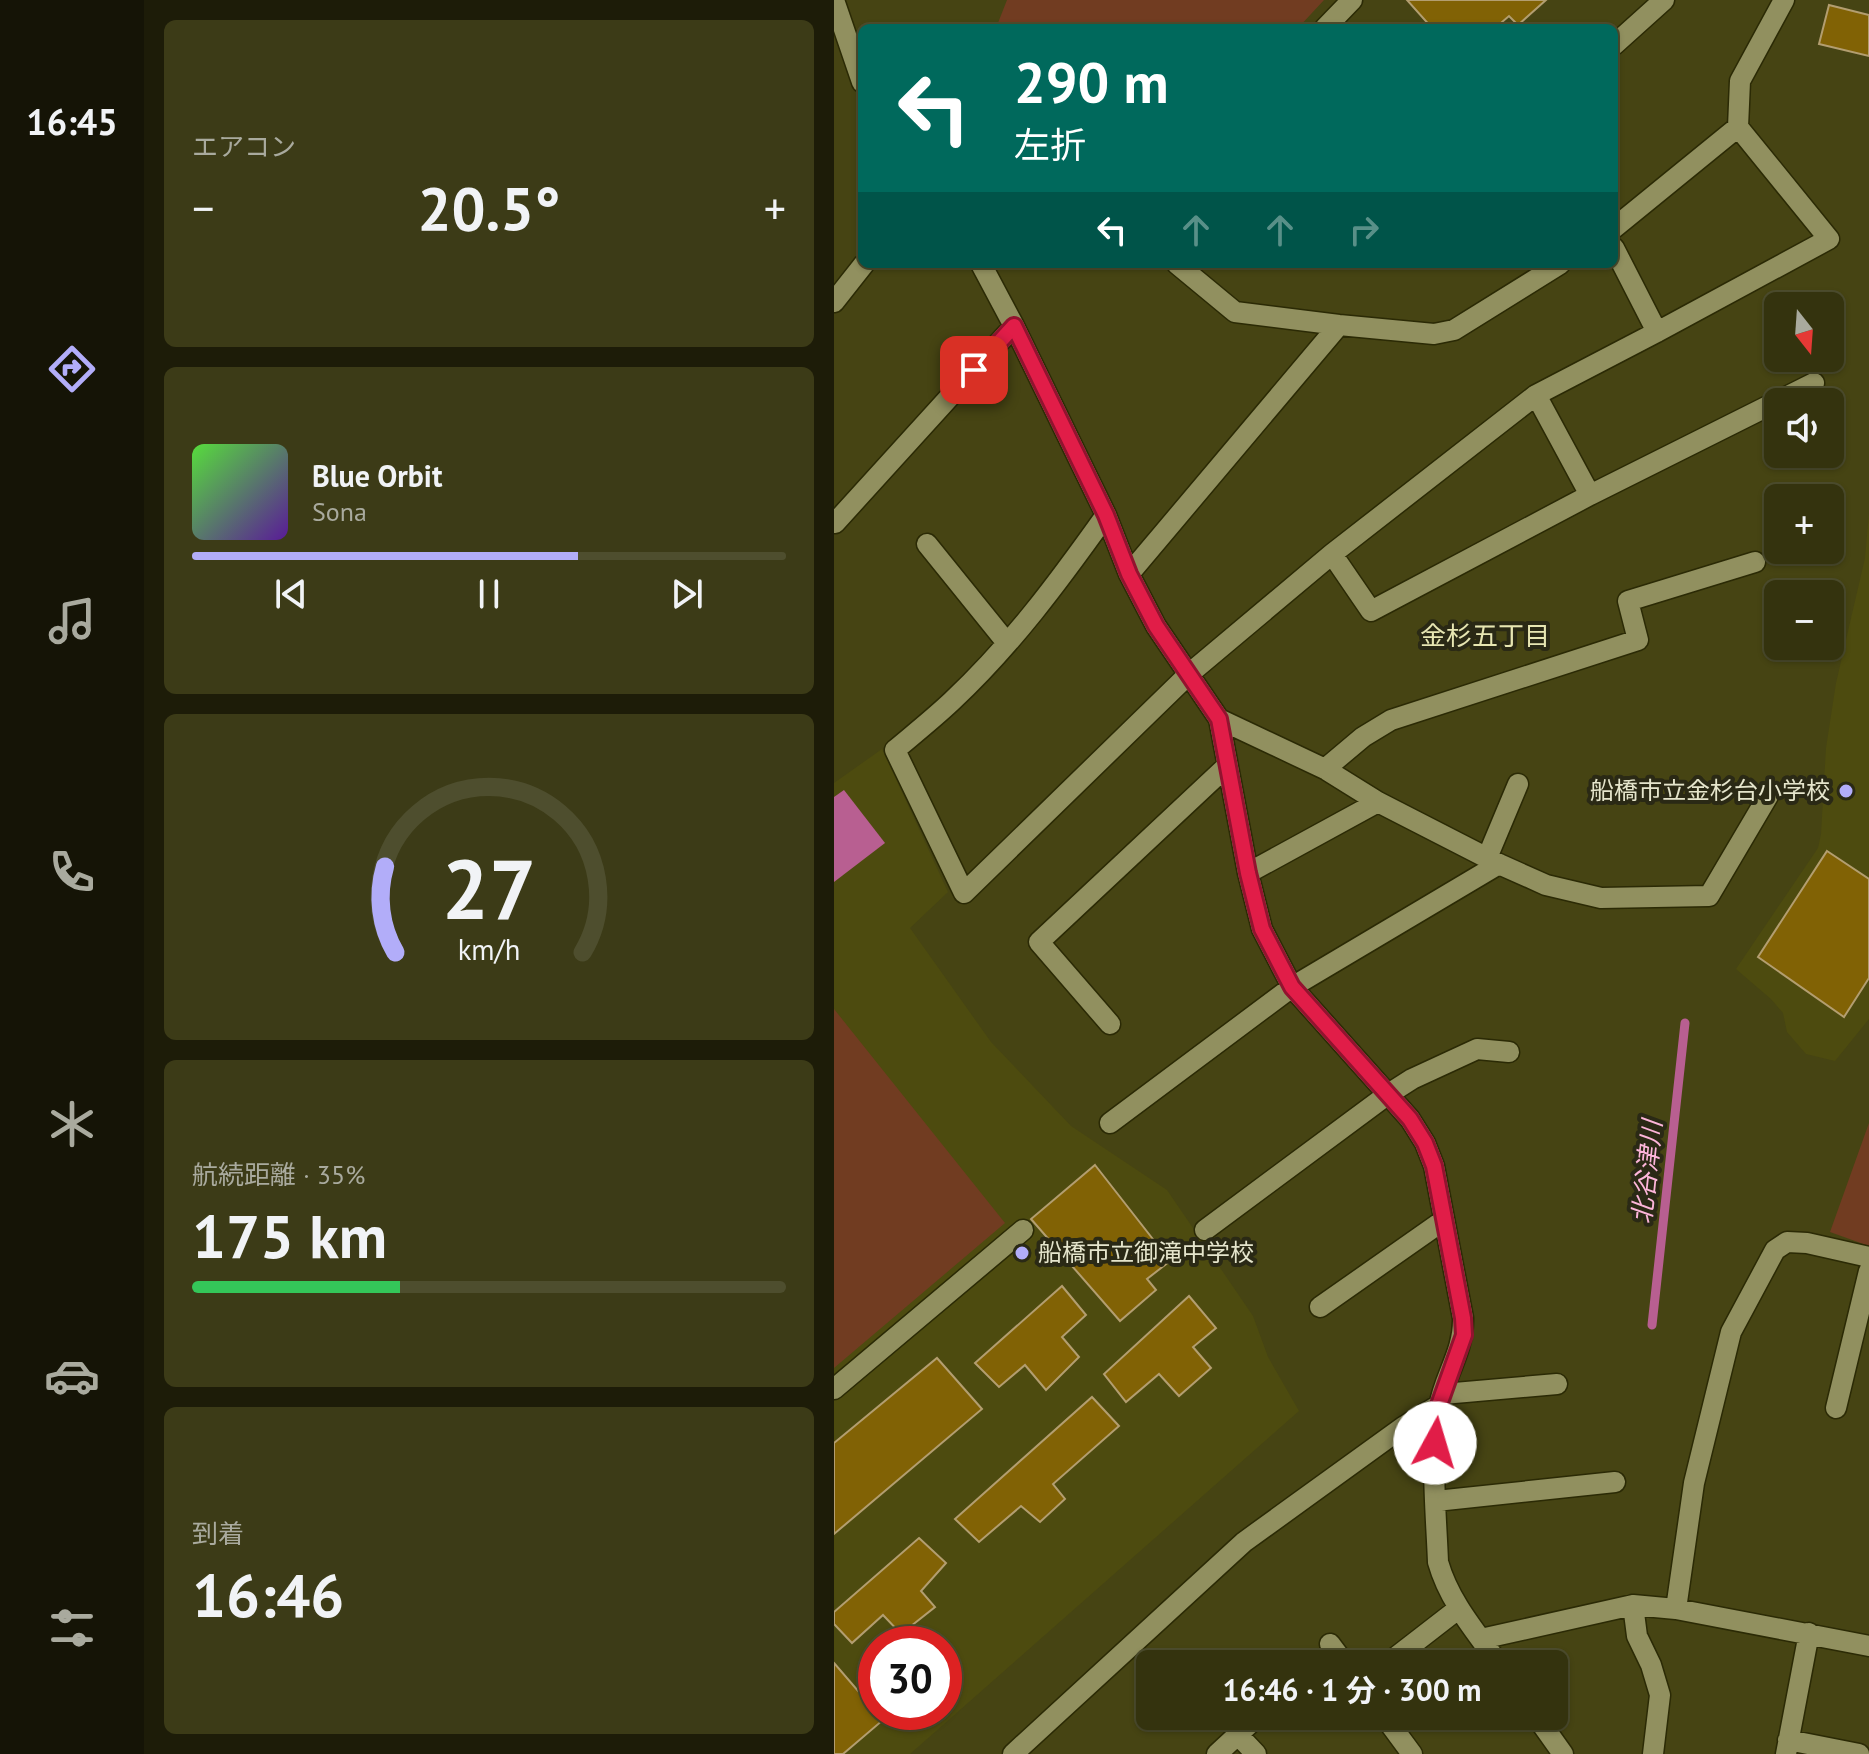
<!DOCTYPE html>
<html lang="ja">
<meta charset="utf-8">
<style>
body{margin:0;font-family:"PT Sans","Noto Sans JP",sans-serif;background:#3c3b17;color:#f1f3f6;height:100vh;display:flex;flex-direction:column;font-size:30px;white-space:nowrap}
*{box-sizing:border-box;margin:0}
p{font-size:26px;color:#a9aa9e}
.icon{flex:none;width:44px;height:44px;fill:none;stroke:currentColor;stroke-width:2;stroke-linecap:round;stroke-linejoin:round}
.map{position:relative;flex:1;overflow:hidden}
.panel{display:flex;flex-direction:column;gap:20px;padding:20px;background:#1d1c08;width:690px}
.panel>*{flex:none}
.banner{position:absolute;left:24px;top:24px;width:760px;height:244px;border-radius:12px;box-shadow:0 2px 6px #0004,0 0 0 2px #4e4e2e;background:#00695c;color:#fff;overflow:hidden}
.needle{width:52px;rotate:163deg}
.controls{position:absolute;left:930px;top:292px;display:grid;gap:16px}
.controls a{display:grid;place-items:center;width:80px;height:80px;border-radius:12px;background:#34330e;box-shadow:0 2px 6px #0004,0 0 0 2px #4e4e2e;font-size:40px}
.speed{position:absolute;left:24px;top:1626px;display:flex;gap:16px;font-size:40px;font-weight:700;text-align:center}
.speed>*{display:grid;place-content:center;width:104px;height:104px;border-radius:50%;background:#34330e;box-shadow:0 2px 6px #0004,0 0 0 2px #4e4e2e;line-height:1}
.speed .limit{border:12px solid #d22;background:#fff;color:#111}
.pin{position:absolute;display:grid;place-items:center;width:68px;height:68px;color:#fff;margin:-34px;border-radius:16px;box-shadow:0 4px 12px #0006}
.me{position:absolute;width:88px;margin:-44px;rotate:6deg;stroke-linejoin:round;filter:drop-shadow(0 0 6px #0008)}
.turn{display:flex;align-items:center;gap:28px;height:168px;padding:0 24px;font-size:36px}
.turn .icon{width:104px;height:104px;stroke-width:2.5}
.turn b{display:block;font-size:56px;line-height:68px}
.lanes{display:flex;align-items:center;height:76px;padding:0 24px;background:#0003;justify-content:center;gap:40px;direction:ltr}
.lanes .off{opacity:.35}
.big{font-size:60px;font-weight:700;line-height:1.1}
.panel .card{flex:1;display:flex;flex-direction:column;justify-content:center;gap:12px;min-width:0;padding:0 28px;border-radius:12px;background:#3c3b17}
.panel .dial{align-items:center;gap:0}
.dial svg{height:208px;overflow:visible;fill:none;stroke:#4e4e2e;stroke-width:7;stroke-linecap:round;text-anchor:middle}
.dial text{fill:#f1f3f6;stroke:none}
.song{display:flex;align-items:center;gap:24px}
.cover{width:96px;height:96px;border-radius:12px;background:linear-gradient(135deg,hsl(110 70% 55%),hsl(270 70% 35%))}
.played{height:8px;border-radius:4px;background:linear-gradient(90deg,#b2adf9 65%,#4e4e2e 65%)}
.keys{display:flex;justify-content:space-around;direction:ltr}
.heat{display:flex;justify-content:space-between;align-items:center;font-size:44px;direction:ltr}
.charge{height:12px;border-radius:6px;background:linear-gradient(90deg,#34c759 35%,#4e4e2e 0)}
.trip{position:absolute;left:302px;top:1650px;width:432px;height:80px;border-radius:12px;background:#34330e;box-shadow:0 2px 6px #0004,0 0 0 2px #4e4e2e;font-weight:700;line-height:80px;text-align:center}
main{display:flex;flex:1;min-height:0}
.menu{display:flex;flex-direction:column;width:144px;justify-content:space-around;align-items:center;background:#151406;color:#a9aa9e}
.menu .icon{width:56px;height:56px}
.menu .current{color:#b2adf9}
.menu b{font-size:36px;color:#f1f3f6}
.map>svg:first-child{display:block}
</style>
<main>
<nav class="menu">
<b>16:45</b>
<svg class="icon current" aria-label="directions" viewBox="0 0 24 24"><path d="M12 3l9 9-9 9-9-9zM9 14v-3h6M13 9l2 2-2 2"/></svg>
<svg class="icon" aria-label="music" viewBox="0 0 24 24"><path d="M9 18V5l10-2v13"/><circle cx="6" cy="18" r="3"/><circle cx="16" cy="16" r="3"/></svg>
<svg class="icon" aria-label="phone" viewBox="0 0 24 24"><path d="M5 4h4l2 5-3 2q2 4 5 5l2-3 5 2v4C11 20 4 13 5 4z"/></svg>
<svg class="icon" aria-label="climate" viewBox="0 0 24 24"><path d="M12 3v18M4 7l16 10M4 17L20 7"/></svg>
<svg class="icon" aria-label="car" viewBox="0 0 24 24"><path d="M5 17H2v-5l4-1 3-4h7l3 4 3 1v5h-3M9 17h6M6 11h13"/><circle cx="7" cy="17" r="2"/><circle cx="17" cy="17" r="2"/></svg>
<svg class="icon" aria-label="filters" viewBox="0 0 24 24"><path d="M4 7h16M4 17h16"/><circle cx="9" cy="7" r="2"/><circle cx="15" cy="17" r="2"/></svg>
</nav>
<section class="panel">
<div class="card"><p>エアコン</p>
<div class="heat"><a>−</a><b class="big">20.5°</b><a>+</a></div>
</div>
<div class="card">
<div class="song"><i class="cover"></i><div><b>Blue Orbit</b><p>Sona</p></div></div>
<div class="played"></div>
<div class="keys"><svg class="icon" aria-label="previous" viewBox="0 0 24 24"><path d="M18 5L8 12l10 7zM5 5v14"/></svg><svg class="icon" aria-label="pause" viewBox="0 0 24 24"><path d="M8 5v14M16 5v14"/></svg><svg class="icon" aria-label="next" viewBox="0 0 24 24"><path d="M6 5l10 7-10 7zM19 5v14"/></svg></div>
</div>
<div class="card dial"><svg viewBox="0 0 100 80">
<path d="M14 69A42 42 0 1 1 86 69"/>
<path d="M14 69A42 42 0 0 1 10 36" stroke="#b2adf9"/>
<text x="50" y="56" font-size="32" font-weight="700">27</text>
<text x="50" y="72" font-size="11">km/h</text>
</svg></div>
<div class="card"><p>航続距離 · 35%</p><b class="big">175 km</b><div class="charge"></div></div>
<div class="card"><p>到着</p><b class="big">16:46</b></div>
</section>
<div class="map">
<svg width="1035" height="1754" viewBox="0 0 1035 1754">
<rect width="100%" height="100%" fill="#464413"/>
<path fill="#4d4b0f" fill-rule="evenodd" d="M1035,513V1019L1001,1061L972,1054L953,1032L949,1013L937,999L902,969L984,848L987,834L992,748L1002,683L1031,558Z
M48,749L114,892L76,928L157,1042L237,1126L333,1190L419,1316L434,1357L465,1411L76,1754H0V783ZM42,1644H110V1712H42Z"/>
<path fill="#713c21" d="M173,0H490L464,28H162Z
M0,1009L171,1223L0,1368Z
M1035,1123V1246L996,1232Z"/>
<path fill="#b85f91" d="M10,790L51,843L0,882V797Z"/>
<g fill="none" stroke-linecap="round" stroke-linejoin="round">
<path stroke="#b85f91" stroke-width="9" d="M818,1325L851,1023"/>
</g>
<path fill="#816205" stroke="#b39e70" stroke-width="2" d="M573,0H712L684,25L675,16L661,28H598Z
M995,5L1035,15V56L985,44Z
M993,851L1035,879V978L1010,1017L924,957Z
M261,1165L336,1261L313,1279L322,1290L286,1321L197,1219Z
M228,1286L252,1315L228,1337L245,1357L212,1390L191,1365L165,1387L141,1363Z
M355,1296L382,1328L359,1347L377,1368L345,1396L325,1374L292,1402L270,1374Z
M103,1358L148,1409L0,1534V1443Z
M258,1397L285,1426L219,1484L231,1499L206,1522L187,1506L145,1542L121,1519Z
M85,1538L112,1563L87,1591L101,1607L67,1634L49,1615L18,1643L0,1624V1612Z
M0,1663L49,1720L9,1754H0Z"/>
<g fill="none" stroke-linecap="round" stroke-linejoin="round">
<defs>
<path id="minor" d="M0,0L28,82
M491,28L518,0
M780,45L830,0
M780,228L904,127L906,81L950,0
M780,248L823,332
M147,264L180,326L272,515L295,574L322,626L385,719L414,873L428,929L458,987L576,1119L591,1143L600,1166L629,1318C630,1352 610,1376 605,1407C596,1457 602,1511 604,1562C615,1601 641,1631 665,1664
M343,264L401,312L505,325L600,334L620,330L726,264
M0,302L30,264
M702,395L756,495
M272,515C225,581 177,646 118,701C100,718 80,734 61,750L130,893L355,674L498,554L702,395L823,332L995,239L904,127
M1,523L180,326
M93,544L173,643
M498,554L537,611L756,495L980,383
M295,574L505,325
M385,719L491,769L544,802L665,864L712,885L767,898L875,896L934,796
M491,769L529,737L557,720L804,640L794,601L921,562
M653,858L684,784
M414,873L544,802
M276,1024L205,942L393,766
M276,1123L458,987L665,864
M371,1230L553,1095L578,1079L643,1049L675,1052
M486,1307L610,1220
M0,1389L189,1230
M609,1394L723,1384
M1002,1408L1035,1271
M602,1501L781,1482
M799,1605L803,1636L817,1665L826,1695L819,1754
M842,1609L860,1483L897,1332L941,1250L953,1242L973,1243L1035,1257
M647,1639L799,1605L842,1609L1035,1646
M496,1644L511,1664
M553,1664L624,1609
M550,1716L578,1754
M702,1716L729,1754
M404,1735L422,1754
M954,1740L1025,1754
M179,1754L410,1542L569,1427L605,1405
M383,1754L424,1716
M952,1754L975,1633"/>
</defs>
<use href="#minor" stroke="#2b2a05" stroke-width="23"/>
<use href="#minor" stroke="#91905f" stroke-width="20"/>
</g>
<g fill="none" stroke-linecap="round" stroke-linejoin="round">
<defs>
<path id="route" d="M140,370L180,326L272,515L295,574L322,626L385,719L414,873L428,929L458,987L576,1119L591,1143L600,1166L629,1318L630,1335L605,1405L601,1443"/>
</defs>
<use href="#route" stroke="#92132f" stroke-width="20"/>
<use href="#route" stroke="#e11d48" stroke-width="14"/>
</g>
<g fill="#b2adf9" stroke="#2a2915" stroke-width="3">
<circle cx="1012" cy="791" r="8"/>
<circle cx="188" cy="1253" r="8"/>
</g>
<g text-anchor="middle" stroke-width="8" stroke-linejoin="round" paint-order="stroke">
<g font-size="24" fill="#e5e5cc" stroke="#2a2915" text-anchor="end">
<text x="996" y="799">船橋市立金杉台小学校</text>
<text x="204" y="1261" text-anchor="start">船橋市立御滝中学校</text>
</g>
<g font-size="26" fill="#e7e6b2" stroke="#2a2915">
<text x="651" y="645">金杉五丁目</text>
</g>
<g font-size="26" font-style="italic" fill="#fdb5da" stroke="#2a2915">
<text transform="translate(813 1172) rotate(-84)" y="9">北谷津川</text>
</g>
</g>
</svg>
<div class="controls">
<a><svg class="needle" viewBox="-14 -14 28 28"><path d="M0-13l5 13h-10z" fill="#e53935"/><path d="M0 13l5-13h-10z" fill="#a9aa9e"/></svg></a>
<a><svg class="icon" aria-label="sound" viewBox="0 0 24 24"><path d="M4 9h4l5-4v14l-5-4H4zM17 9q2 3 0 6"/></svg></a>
<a>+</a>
<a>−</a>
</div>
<div class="speed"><div class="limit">30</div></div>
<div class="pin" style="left:140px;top:370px;background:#d93025"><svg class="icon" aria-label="arrive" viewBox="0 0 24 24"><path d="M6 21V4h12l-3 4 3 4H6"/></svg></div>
<svg class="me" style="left:601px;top:1443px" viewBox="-20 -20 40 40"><circle r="19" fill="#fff"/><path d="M0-13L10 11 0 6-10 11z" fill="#e11d48"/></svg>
<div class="trip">16:46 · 1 分 · 300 m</div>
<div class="banner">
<div class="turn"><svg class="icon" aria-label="left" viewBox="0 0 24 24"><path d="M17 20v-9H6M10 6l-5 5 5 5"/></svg><div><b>290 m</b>左折</div></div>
<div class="lanes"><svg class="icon" aria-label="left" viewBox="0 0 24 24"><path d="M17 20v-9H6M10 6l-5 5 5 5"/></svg><svg class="icon off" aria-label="ahead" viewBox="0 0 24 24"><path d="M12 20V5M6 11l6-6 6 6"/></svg><svg class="icon off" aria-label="ahead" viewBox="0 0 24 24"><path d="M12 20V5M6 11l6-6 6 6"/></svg><svg class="icon off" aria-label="right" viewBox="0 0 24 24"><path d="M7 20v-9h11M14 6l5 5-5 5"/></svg></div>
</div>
</div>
</main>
